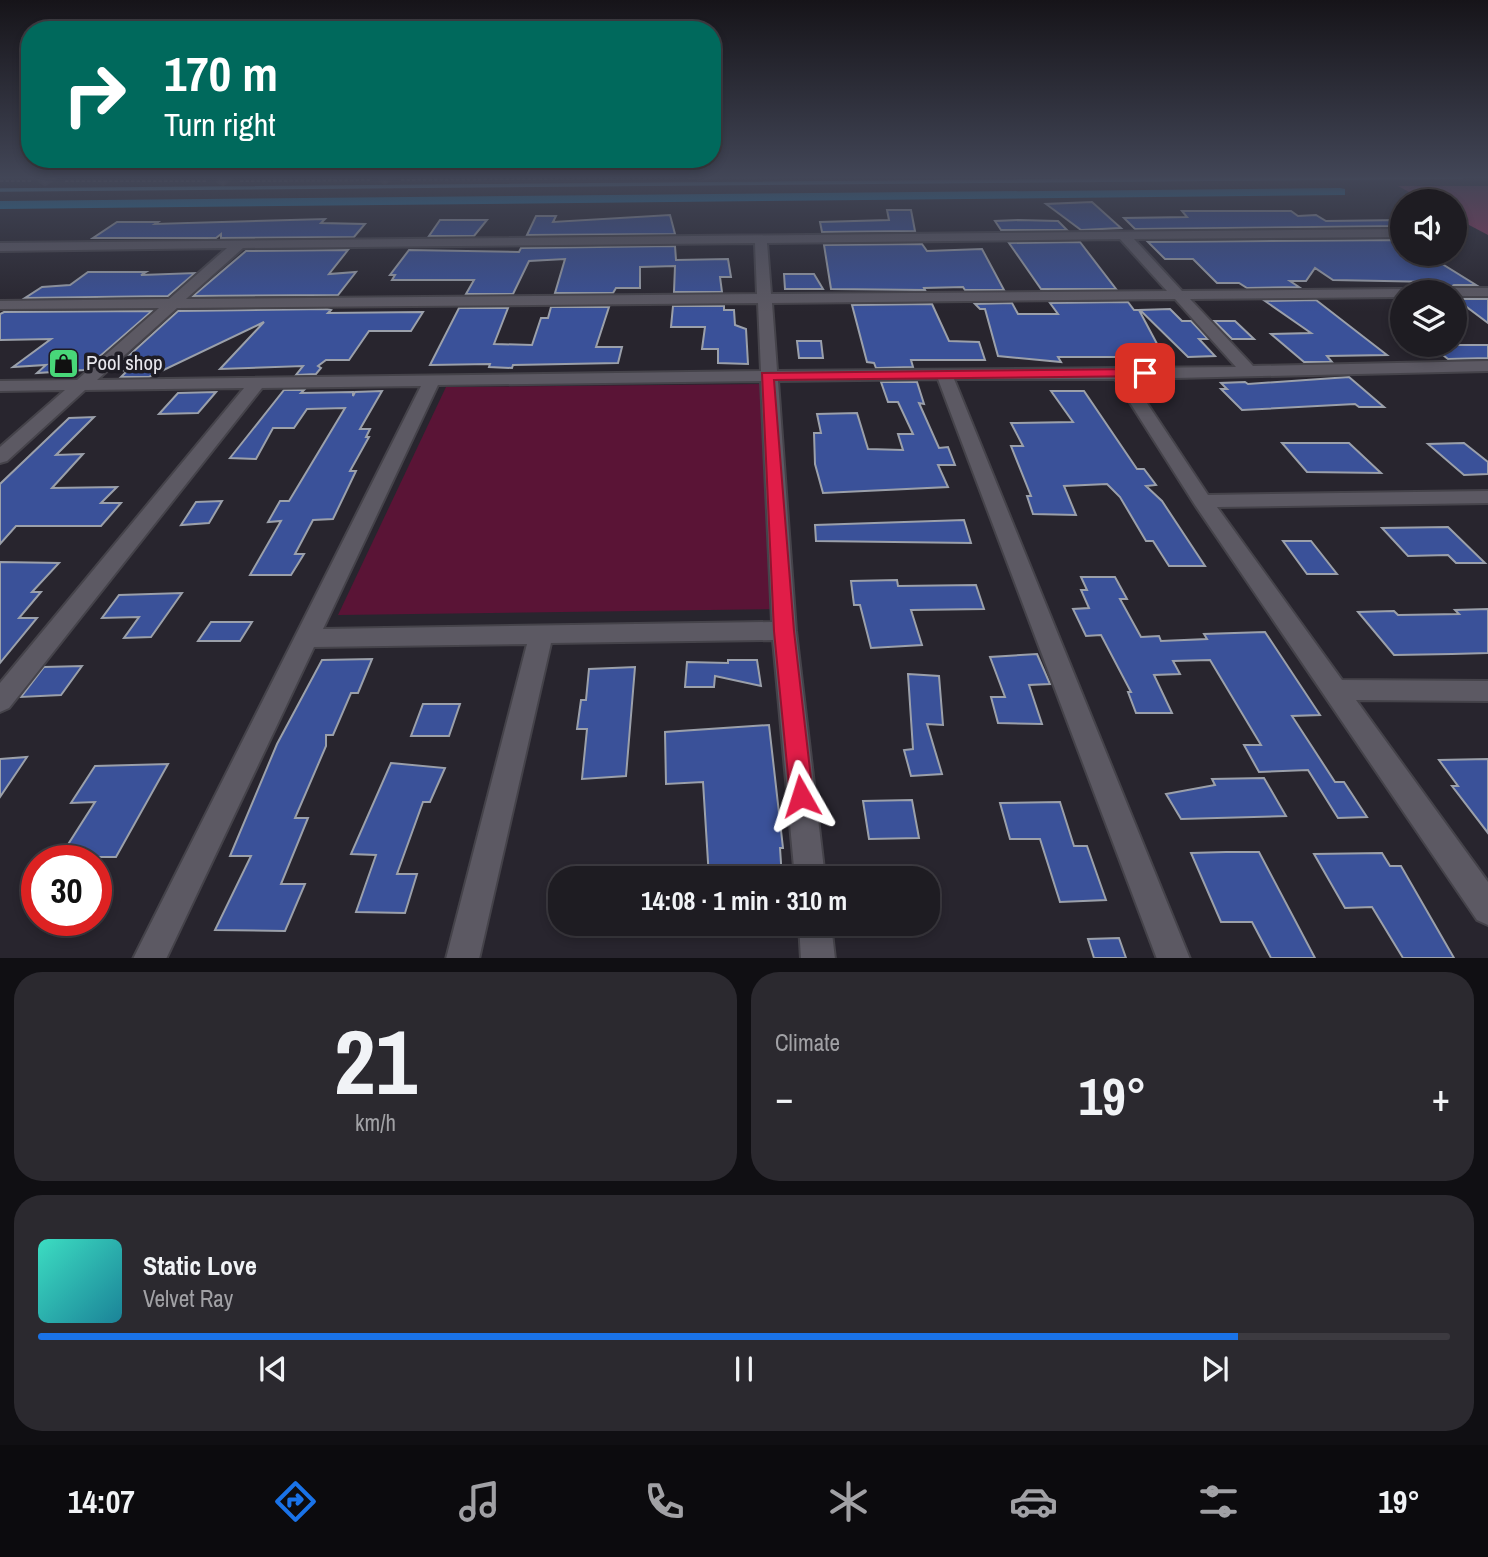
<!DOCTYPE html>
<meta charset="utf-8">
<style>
body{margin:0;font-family:"Archivo Narrow",sans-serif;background:#2b292f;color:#f1f3f6;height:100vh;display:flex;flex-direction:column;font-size:26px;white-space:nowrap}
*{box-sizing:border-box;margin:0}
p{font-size:23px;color:#a1a1a5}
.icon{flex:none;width:38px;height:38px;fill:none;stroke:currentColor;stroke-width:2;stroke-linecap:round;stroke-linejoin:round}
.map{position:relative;height:958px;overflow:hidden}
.drawer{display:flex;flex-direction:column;gap:14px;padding:14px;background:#100f13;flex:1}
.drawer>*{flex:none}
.hud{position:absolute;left:21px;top:21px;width:700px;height:147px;border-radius:28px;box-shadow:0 4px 10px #0003,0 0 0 2px #3c3a40;background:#00695c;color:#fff;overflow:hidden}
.controls{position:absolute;left:1390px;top:189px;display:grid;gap:14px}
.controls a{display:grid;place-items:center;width:77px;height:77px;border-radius:50%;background:#1e1c22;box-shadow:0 4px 10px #0003,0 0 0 2px #3c3a40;font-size:35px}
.speed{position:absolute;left:21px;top:845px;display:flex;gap:14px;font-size:35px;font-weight:700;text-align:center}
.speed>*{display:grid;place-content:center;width:91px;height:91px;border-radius:50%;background:#1e1c22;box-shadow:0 4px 10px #0003,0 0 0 2px #3c3a40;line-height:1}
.speed .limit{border:10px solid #d22;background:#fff;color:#111}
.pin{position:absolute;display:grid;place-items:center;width:60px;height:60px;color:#fff;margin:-30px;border-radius:14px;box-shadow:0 4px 10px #0006}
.me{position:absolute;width:77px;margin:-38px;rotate:354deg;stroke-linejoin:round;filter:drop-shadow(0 0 5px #0008)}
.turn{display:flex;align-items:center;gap:24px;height:147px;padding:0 28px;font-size:32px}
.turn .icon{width:91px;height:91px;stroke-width:2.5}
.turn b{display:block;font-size:49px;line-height:60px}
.big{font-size:52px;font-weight:800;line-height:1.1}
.drawer .tile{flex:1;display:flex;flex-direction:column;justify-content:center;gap:10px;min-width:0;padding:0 24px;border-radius:28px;background:#2b292f}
.drawer .dial{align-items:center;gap:0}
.dial b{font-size:91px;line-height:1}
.song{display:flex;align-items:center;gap:21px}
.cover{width:84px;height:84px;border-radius:10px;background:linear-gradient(135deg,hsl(170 70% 55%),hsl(190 70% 35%))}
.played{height:7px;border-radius:4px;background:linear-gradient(90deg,#1a73e8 85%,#3c3a40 85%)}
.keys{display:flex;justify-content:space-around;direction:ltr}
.heat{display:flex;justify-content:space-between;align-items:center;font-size:38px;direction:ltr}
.drawer .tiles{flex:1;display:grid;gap:14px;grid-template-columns:1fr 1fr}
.tile:last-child{grid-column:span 2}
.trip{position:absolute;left:548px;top:866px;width:392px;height:70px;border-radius:28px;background:#1e1c22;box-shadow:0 4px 10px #0003,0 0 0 2px #3c3a40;font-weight:800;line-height:70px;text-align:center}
.tabs{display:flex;height:112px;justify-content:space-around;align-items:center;background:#0c0b0e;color:#a1a1a5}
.tabs .icon{width:49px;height:49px}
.tabs .selected{color:#1a73e8}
.tabs b{font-size:32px;color:#f1f3f6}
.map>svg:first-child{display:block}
</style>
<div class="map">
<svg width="1488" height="959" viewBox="0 0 1488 959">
<rect width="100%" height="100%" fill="#28252e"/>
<path fill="#5a1436" d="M767,384L786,609L338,615L446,387Z"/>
<path fill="#8d395e" d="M1398,186H1488V235L1454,217V201H1426Z"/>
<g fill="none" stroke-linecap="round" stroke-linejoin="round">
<path stroke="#569fc6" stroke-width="3.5" d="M0,190L1461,177"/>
<path fill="#1880b6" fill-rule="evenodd" d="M1340,188L1345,189V195L0,209V201Z"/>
</g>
<path fill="#3a5199" stroke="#9ba0aa" stroke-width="2" d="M1092,202L1121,228L1081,230L1046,204Z
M887,210H911L915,231L822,232L820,222L889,220Z
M1182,211H1291L1298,216L1316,215L1326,221L1402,220V226L1135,229L1124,218L1187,217Z
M670,215L675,234L527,235L536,216H556L553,222Z
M325,219L321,223L365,224L354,237L221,238V234L216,238H93L117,222H158L155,224Z
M440,220H487L474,236H429Z
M1019,220L1058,221L1067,230H1001L995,221Z
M1402,240V254H1426L1476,285H1454L1445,290L1435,282L1333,280L1315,268L1306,281H1290L1299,287L1247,288L1239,283H1217L1193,259H1165L1148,242Z
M1080,242L1116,289H1041L1009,243Z
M922,244L927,251L982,249L1004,290H965L963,287L924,288L925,290L831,289L824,245Z
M675,246L676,260L728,259L731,277H720L722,292H674L675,266L640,267V288H616L613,293H555L565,259L529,261L513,294H466L474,280H392L395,275H390L409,250L519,252L521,248Z
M348,250L329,274L356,272L338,295L193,296L246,251Z
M88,272H146L141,275L195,273L168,296L25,298L42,287L70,285Z
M784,274H814L823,289H785Z
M1456,299H1488V323Z
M1316,300L1365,338L1387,355L1327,356L1332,362H1304L1271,334L1311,333L1265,301Z
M1128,302L1134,310H1139L1164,357H1058L1061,362L998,356L985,309H980L975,304L1012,303L1018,314H1058L1050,303Z
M932,304L949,341L979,342L985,360H911L913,367L876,368L874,363L867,362L852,305Z
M673,306H724V310H734L735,325L746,329L748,364L718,363V349H702L705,327H671Z
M551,307H609L596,347H622L618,363L513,365L512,368L489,367L490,364L430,365L459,308H508L494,344L532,345L541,318H548Z
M327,309L331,310L328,313L423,312L411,331H369L349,360H326L318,366L321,368L316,374L296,375L303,366L220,369L264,322L149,377H121L127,371L114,369L178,311Z
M1170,309L1182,321H1191L1208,339H1199L1215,356L1188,357L1140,310Z
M152,311L84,370L37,373L46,365L13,367L51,339L0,340V314L4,312Z
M1214,321H1235L1254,339H1232Z
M797,341H821L823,358H799Z
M1430,345H1488V358L1448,359Z
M1349,377L1384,407H1359L1355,404L1242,410L1221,389H1227L1221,383L1245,382L1248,384Z
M881,382H917L924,404L919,403L939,448L948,447L955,465H938L948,487L823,493L815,464L814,433H821L817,414L857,413L868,449L903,450L898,434H913L898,402H888Z
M284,390H304L301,393L353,392V396L355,392L382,391L360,429H370L366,437H369L350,471H356L333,519L313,520L295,554H304L291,575H250L281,521L268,522L280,501H289L345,408L307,409L294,428H273L256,459L230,458Z
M1051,391H1084L1137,469H1144L1156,485L1146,486L1162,501L1205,566H1169L1153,541H1146L1120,497L1107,484L1064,486L1076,515L1033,514L1027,496H1031L1011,446H1023L1011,423L1073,422Z
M216,392L198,413L159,414L178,393Z
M94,417L56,455L83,454L52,488L117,487L101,503H121L101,526H16L0,544V484L69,418Z
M1282,443H1349L1381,473L1307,472Z
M1464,443L1488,462V474L1464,475L1428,444Z
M222,501L209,523L181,525L196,502Z
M964,520L971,543L816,541L815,525Z
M1448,527L1485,563H1456L1448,555L1408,556L1382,528Z
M1283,541H1311L1337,574H1307Z
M0,562L59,563L32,592H41L19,618H37L0,663Z
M1081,577H1115L1127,599H1120L1141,637L1159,636L1161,641L1207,639L1204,634L1265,632L1320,715L1292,716L1335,782H1344L1367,817L1338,818L1308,770L1259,772L1244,745H1261L1210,660L1173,661L1180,674L1154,675L1172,713H1136L1128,692H1131L1101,635L1086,636L1073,609L1089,608L1081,590H1087Z
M897,580L898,586L976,585L984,609L911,610L922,645L871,648L860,605H854L851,581Z
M182,593L151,637L124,638L139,617L102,618L119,595Z
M1488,609V653L1452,654L1394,655L1358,612L1394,611L1398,615L1459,614L1455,610Z
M211,622H252L240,641H198Z
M1037,654L1050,684L1029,685L1042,724L998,723L991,697H1005L990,657Z
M372,659L358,693H351L333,735H326V746L295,818H308L281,884H305L285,931L215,930L251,856H230L277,744L322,660Z
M728,660H757L761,686L715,676L714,687H685L687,662L728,663Z
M82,666L61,695L21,697L44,667Z
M635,667L626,776L582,779L587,729H577L581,700H586L589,669Z
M908,674L939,676L943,725L927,724L942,774L911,776L904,750L913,749Z
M423,704H460L449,736H411Z
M769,725L783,848H780L782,878H709L703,782L666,784L665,732Z
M27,757L0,797V759Z
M1488,759V833L1452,786H1458L1439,760Z
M391,763L445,768L430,802H423L397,874H417L405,913L356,912L376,855L351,854Z
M168,764L116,857H60L95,802L71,803L95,766Z
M1264,778L1286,816L1181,819L1166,794L1215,785L1212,779Z
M912,800L919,838L869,839L863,801Z
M1060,802L1074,846H1087L1106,900L1060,902L1040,839H1010L1000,803Z
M1226,852H1259L1315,958H1271L1252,922H1221L1191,853Z
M1382,853L1390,866H1401L1454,958H1403L1372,907L1345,908L1314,854Z
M1119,938L1126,958H1094L1088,939Z"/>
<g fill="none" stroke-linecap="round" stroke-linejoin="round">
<defs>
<path id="minor" d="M57,177L45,184L40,181L44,177Z
M221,177H233L223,184L218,181Z
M382,177H393L385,183L380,180Z
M1402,229V237L1134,239L1182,291L1402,289L1408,292H1402V297L1190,299L1253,366L1488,361V371L1131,379L1208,495L1488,491V503L1217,507L1342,680L1488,681V701L1356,700L1488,882V925L1477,920L1195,505L1115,379H954L1190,959H1157L938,379L778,381L796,631L825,878H795L773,640L551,643L479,959H446L527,644L314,647L166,959H133L421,386L262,388L9,708L0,712V683L244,388L85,390L7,461L0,463V447L65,390L0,391V381L77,380L159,308L0,309V301L169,299L227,248L0,251V243ZM1120,239L1167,291L771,294L767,243ZM755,243L757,294L186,299L243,248ZM1175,299L1236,367L777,371L772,303ZM758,303L761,371L97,380L177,308ZM761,381L772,622L323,629L438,385Z
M1454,288H1488V296H1454V292H1447Z
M799,924H831L835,959H801Z"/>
</defs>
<use href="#minor" stroke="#45434a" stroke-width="4"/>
<path stroke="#7a787f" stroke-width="2" stroke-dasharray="3.5 2" stroke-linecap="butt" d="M401,180L796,177
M0,181H33
M65,181H208
M240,181L372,180"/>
<use href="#minor" fill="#5c5963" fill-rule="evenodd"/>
</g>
<linearGradient id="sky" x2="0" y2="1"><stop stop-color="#161419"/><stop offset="0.57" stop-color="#424657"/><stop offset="1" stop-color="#424657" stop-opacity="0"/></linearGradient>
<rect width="1488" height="312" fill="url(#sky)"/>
<path fill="#e11d48" stroke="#92132f" stroke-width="2" d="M1145,369L1152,373L1150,376L774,380L794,631L813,796L810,804L801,807L793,804L790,796L774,631L762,373Z"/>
<defs>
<symbol id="shop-square" viewBox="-11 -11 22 22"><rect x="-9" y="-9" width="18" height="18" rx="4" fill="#48d779" stroke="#1e1c24"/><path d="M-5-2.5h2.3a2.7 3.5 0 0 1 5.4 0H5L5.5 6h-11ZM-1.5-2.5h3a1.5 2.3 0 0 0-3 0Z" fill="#111"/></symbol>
</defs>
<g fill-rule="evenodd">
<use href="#shop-square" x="46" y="346" width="35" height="35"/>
</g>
<g text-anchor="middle" stroke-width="7" stroke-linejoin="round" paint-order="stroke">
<g font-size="21" fill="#e8e7ed" stroke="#1e1c24" text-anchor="start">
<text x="86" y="370">Pool shop</text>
</g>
</g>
</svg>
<div class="controls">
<a><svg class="icon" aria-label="sound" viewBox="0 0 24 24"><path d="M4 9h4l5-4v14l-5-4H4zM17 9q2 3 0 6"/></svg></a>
<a><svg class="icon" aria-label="layers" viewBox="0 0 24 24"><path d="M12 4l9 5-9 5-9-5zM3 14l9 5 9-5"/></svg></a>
</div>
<div class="speed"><div class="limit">30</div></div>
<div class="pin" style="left:1145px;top:373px;background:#d93025"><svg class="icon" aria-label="arrive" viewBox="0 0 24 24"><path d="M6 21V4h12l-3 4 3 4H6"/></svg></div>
<svg class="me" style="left:801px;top:796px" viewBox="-20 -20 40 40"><path d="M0-17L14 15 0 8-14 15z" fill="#e11d48" stroke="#fff" stroke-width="4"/></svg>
<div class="trip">14:08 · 1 min · 310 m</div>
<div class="hud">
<div class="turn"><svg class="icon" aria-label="right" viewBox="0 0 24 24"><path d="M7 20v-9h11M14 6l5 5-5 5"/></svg><div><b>170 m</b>Turn right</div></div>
</div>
</div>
<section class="drawer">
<div class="tiles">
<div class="tile dial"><b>21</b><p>km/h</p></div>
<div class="tile"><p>Climate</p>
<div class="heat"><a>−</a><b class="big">19°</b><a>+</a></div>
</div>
<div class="tile">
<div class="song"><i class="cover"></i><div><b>Static Love</b><p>Velvet Ray</p></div></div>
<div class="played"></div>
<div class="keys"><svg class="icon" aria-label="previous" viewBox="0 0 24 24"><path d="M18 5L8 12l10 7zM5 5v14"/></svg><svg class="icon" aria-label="pause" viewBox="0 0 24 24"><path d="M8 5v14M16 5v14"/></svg><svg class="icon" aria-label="next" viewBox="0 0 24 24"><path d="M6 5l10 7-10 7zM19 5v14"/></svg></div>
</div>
</div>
</section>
<nav class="tabs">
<b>14:07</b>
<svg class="icon selected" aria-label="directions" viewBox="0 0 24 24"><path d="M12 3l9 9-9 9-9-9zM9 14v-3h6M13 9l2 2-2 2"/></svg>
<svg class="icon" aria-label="music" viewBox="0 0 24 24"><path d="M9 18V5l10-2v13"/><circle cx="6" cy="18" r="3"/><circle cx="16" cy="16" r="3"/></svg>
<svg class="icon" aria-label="phone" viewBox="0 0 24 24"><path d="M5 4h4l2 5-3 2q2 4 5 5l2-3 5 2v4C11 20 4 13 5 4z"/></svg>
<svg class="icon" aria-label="climate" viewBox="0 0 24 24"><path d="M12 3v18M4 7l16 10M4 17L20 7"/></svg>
<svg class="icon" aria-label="car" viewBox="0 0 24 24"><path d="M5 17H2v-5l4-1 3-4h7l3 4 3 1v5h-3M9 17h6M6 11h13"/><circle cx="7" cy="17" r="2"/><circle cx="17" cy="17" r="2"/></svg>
<svg class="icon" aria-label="filters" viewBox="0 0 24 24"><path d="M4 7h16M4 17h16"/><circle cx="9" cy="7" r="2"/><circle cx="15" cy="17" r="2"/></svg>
<b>19°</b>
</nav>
